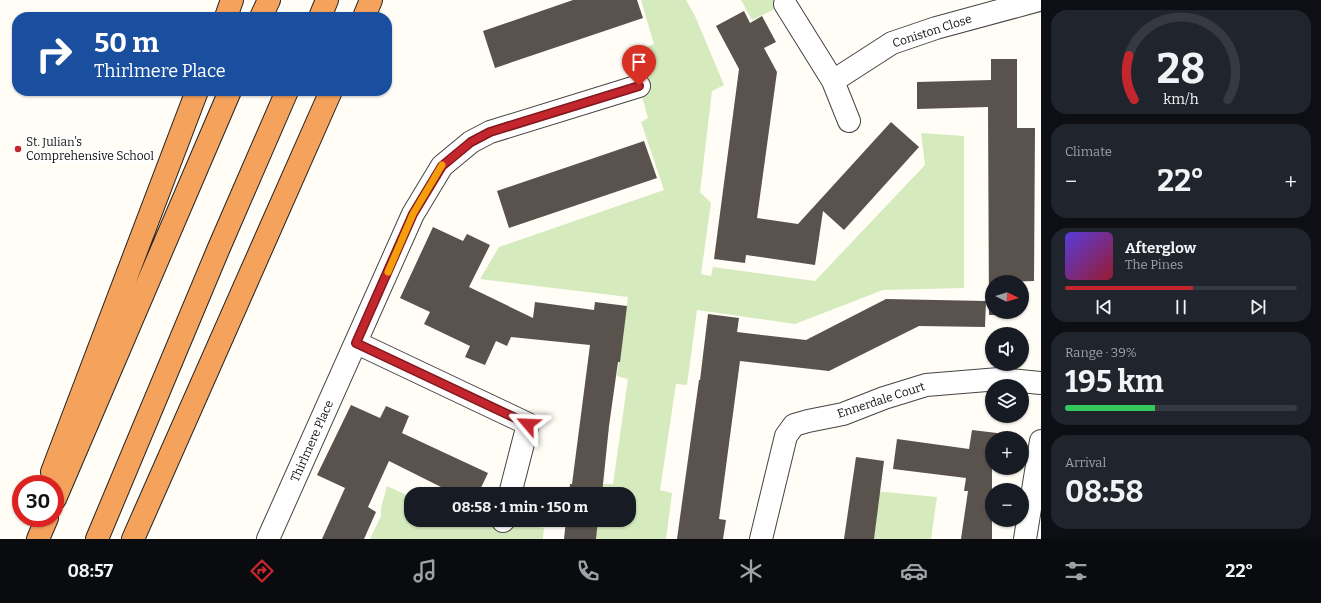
<!DOCTYPE html>
<meta charset="utf-8">
<style>
body{margin:0;font-family:Bitter,serif;background:#20242c;color:#f1f3f6;height:100vh;display:flex;flex-direction:column;font-size:15px;white-space:nowrap}
*{box-sizing:border-box;margin:0}
p{font-size:13px;color:#9ea1a6}
.icon{flex:none;width:22px;height:22px;fill:none;stroke:currentColor;stroke-width:2;stroke-linecap:round;stroke-linejoin:round}
.map{position:relative;flex:1;overflow:hidden}
.sheet{display:flex;flex-direction:column;gap:10px;padding:10px;background:#0d0f14;width:280px}
.sheet>*{flex:none}
.banner{position:absolute;left:12px;top:12px;width:380px;height:84px;border-radius:16px;box-shadow:0 1px 3px #0004;background:#1a4fa0;color:#fff;overflow:hidden}
.needle{width:26px;rotate:95deg}
.fabs{position:absolute;left:985px;top:275px;display:grid;gap:8px}
.fabs a{display:grid;place-items:center;width:44px;height:44px;border-radius:50%;background:#171b24;box-shadow:0 1px 3px #0004;font-size:20px}
.speed{position:absolute;left:12px;top:475px;display:flex;gap:8px;font-size:20px;font-weight:700;text-align:center}
.speed>*{display:grid;place-content:center;width:52px;height:52px;border-radius:50%;background:#171b24;box-shadow:0 1px 3px #0004;line-height:1}
.speed .limit{border:6px solid #d22;background:#fff;color:#111}
.pin{position:absolute;display:grid;place-items:center;width:34px;height:34px;color:#fff;margin:-41px -17px;border-radius:50% 50% 50% 0;rotate:-45deg;box-shadow:0 0 4px #0007}
.pin .icon{rotate:45deg}
.me{position:absolute;width:44px;margin:-22px;rotate:296deg;stroke-linejoin:round;filter:drop-shadow(0 0 3px #0008)}
.turn{display:flex;align-items:center;gap:14px;height:84px;padding:0 16px;font-size:18px}
.turn .icon{width:52px;height:52px;stroke-width:2.5}
.turn b{display:block;font-size:28px;line-height:34px}
.big{font-size:30px;font-weight:700;line-height:1.1}
.sheet .widget{flex:1;display:flex;flex-direction:column;justify-content:center;gap:6px;min-width:0;padding:0 14px;border-radius:16px;background:#20242c}
.sheet .dial{align-items:center;gap:0}
.dial svg{height:104px;overflow:visible;fill:none;stroke:#363941;stroke-width:7;stroke-linecap:round;text-anchor:middle}
.dial text{fill:#f1f3f6;stroke:none}
.song{display:flex;align-items:center;gap:12px}
.cover{width:48px;height:48px;border-radius:6px;background:linear-gradient(135deg,hsl(250 70% 55%),hsl(350 70% 35%))}
.played{height:4px;border-radius:2px;background:linear-gradient(90deg,#c4262e 55%,#363941 55%)}
.keys{display:flex;justify-content:space-around;direction:ltr}
.heat{display:flex;justify-content:space-between;align-items:center;font-size:22px;direction:ltr}
.charge{height:6px;border-radius:3px;background:linear-gradient(90deg,#34c759 39%,#363941 0)}
.trip{position:absolute;left:404px;top:487px;width:232px;height:40px;border-radius:16px;background:#171b24;box-shadow:0 1px 3px #0004;font-weight:700;line-height:40px;text-align:center}
.tabs{display:flex;height:64px;justify-content:space-around;align-items:center;background:#090b0e;color:#9ea1a6}
.tabs .icon{width:28px;height:28px}
.tabs .selected{color:#c4262e}
.tabs b{font-size:18px;color:#f1f3f6}
main{display:flex;flex:1;min-height:0}
.map>svg:first-child{display:block}
</style>
<main>
<div class="map">
<svg width="1041" height="539" viewBox="0 0 1041 539">
<rect width="100%" height="100%" fill="#fffdf5"/>
<path fill="#d5ebbd" d="M641,0H686L695,16L724,85L712,91L700,192L711,203L701,274L711,276L713,267L815,281L925,165L921,133L964,136V288L883,290L795,324L697,310L687,385L676,384L660,490L672,493L666,539H594L597,520H629V494H601L603,484H613L628,379L617,376L628,297L480,279L499,247L664,190L641,122L648,118L630,53L654,44Z
M741,0H794L752,20Z
M387,486L411,497V520L503,521L544,528L543,539H370L381,516V508Z
M874,491L937,497L931,539H867Z"/>
<path fill="#5a524d" d="M573,0H637L643,18L495,68L483,31Z
M744,11L750,23L762,16L776,42L764,48L777,72L757,218L798,224L891,122L919,147L844,230L823,211L815,265L746,255L745,263L714,259L739,69L716,26Z
M991,59H1017V128H1035L1034,281L992,282V312H1019V315H989L988,107L917,109V82L991,80Z
M644,141L657,178L509,228L497,191Z
M433,227L463,241L467,234L490,245L469,287L533,318L535,302L594,310L595,302L627,306L620,362H618L609,426L602,494H569L570,484H572L590,345L511,337L507,346L496,341L485,365L465,357L470,346L424,324L430,312L400,298Z
M886,299L986,301L985,327L919,326L829,371L740,361L719,519L726,520L723,539H677L699,380H700L708,314L739,318L737,332L806,340Z
M351,405L380,418L386,406L409,416L402,433L488,473L478,494H455L389,461L368,507L376,512L364,539H322L345,488L317,475Z
M972,430L997,433V438H992V539H961L968,491H964L966,478L893,469L897,439L969,449Z
M856,457L884,461L874,539H844Z
M566,520H598L596,539H564Z"/>
<g fill="none" stroke-linecap="round" stroke-linejoin="round">
<defs>
<path id="minor" d="M785,4L833,81L892,43L936,28L1039,0
M833,81L849,121
M357,343L528,424L510,494
M503,521L504,520
M268,539L413,214L442,166L471,142L490,132L639,86
M761,539L786,436L794,425L808,421L843,414L884,398L926,385L999,379L1041,383
M1025,539L1041,441"/>
<path id="highway" d="M226,17L232,0
M261,17L269,0
M320,17L327,0
M364,17L371,0
M52,472L197,91
M55,499L230,91
M38,539L47,518
M97,539L218,250L287,91
M133,539L331,91"/>
</defs>
<use href="#minor" stroke="#444" stroke-width="24"/>
<use href="#highway" stroke="#222" stroke-width="24"/>
<use href="#minor" stroke="#fff" stroke-width="22"/>
<use href="#highway" stroke="#f5a25d" stroke-width="22"/>
</g>
<g fill="none" stroke-linecap="round" stroke-linejoin="round">
<defs>
<path id="route" d="M528,424L356,343L413,214L442,166L471,142L490,132L639,86"/>
</defs>
<use href="#route" stroke="#7f191e" stroke-width="10"/>
<use href="#route" stroke="#c4262e" stroke-width="7"/>
<path stroke="#f59e0b" stroke-width="7" d="M388,272L413,214L442,165"/>
</g>
<circle fill="#c4262e" stroke="#fff" stroke-width="1.5" cx="18" cy="149" r="4"/>
<g text-anchor="middle" stroke-width="4" stroke-linejoin="round" paint-order="stroke">
<g font-size="12" fill="#111" stroke="#fff">
<text transform="translate(932 31) rotate(-18)" y="4">Coniston Close</text>
<text transform="translate(881 400) rotate(-18)" y="4">Ennerdale Court</text>
<text transform="translate(312 441) rotate(-66)" y="4">Thirlmere Place</text>
</g>
<g font-size="12" fill="#111" stroke="#fff" text-anchor="start">
<text x="26" y="146">St. Julian's<tspan x="26" dy="14">Comprehensive School</tspan></text>
</g>
</g>
</svg>
<div class="fabs">
<a><svg class="needle" viewBox="-14 -14 28 28"><path d="M0-13l5 13h-10z" fill="#e53935"/><path d="M0 13l5-13h-10z" fill="#9ea1a6"/></svg></a>
<a><svg class="icon" aria-label="sound" viewBox="0 0 24 24"><path d="M4 9h4l5-4v14l-5-4H4zM17 9q2 3 0 6"/></svg></a>
<a><svg class="icon" aria-label="layers" viewBox="0 0 24 24"><path d="M12 4l9 5-9 5-9-5zM3 14l9 5 9-5"/></svg></a>
<a>+</a>
<a>−</a>
</div>
<div class="speed"><div class="limit">30</div></div>
<div class="pin" style="left:639px;top:86px;background:#d93025"><svg class="icon" aria-label="arrive" viewBox="0 0 24 24"><path d="M6 21V4h12l-3 4 3 4H6"/></svg></div>
<svg class="me" style="left:528px;top:424px" viewBox="-20 -20 40 40"><path d="M0-17L14 15 0 8-14 15z" fill="#c4262e" stroke="#fff" stroke-width="4"/></svg>
<div class="trip">08:58 · 1 min · 150 m</div>
<div class="banner">
<div class="turn"><svg class="icon" aria-label="right" viewBox="0 0 24 24"><path d="M7 20v-9h11M14 6l5 5-5 5"/></svg><div><b>50 m</b>Thirlmere Place</div></div>
</div>
</div>
<section class="sheet">
<div class="widget dial"><svg viewBox="0 0 100 80">
<path d="M14 69A42 42 0 1 1 86 69"/>
<path d="M14 69A42 42 0 0 1 10 35" stroke="#c4262e"/>
<text x="50" y="56" font-size="32" font-weight="700">28</text>
<text x="50" y="72" font-size="11">km/h</text>
</svg></div>
<div class="widget"><p>Climate</p>
<div class="heat"><a>−</a><b class="big">22°</b><a>+</a></div>
</div>
<div class="widget">
<div class="song"><i class="cover"></i><div><b>Afterglow</b><p>The Pines</p></div></div>
<div class="played"></div>
<div class="keys"><svg class="icon" aria-label="previous" viewBox="0 0 24 24"><path d="M18 5L8 12l10 7zM5 5v14"/></svg><svg class="icon" aria-label="pause" viewBox="0 0 24 24"><path d="M8 5v14M16 5v14"/></svg><svg class="icon" aria-label="next" viewBox="0 0 24 24"><path d="M6 5l10 7-10 7zM19 5v14"/></svg></div>
</div>
<div class="widget"><p>Range · 39%</p><b class="big">195 km</b><div class="charge"></div></div>
<div class="widget"><p>Arrival</p><b class="big">08:58</b></div>
</section>
</main>
<nav class="tabs">
<b>08:57</b>
<svg class="icon selected" aria-label="directions" viewBox="0 0 24 24"><path d="M12 3l9 9-9 9-9-9zM9 14v-3h6M13 9l2 2-2 2"/></svg>
<svg class="icon" aria-label="music" viewBox="0 0 24 24"><path d="M9 18V5l10-2v13"/><circle cx="6" cy="18" r="3"/><circle cx="16" cy="16" r="3"/></svg>
<svg class="icon" aria-label="phone" viewBox="0 0 24 24"><path d="M5 4h4l2 5-3 2q2 4 5 5l2-3 5 2v4C11 20 4 13 5 4z"/></svg>
<svg class="icon" aria-label="climate" viewBox="0 0 24 24"><path d="M12 3v18M4 7l16 10M4 17L20 7"/></svg>
<svg class="icon" aria-label="car" viewBox="0 0 24 24"><path d="M5 17H2v-5l4-1 3-4h7l3 4 3 1v5h-3M9 17h6M6 11h13"/><circle cx="7" cy="17" r="2"/><circle cx="17" cy="17" r="2"/></svg>
<svg class="icon" aria-label="filters" viewBox="0 0 24 24"><path d="M4 7h16M4 17h16"/><circle cx="9" cy="7" r="2"/><circle cx="15" cy="17" r="2"/></svg>
<b>22°</b>
</nav>
